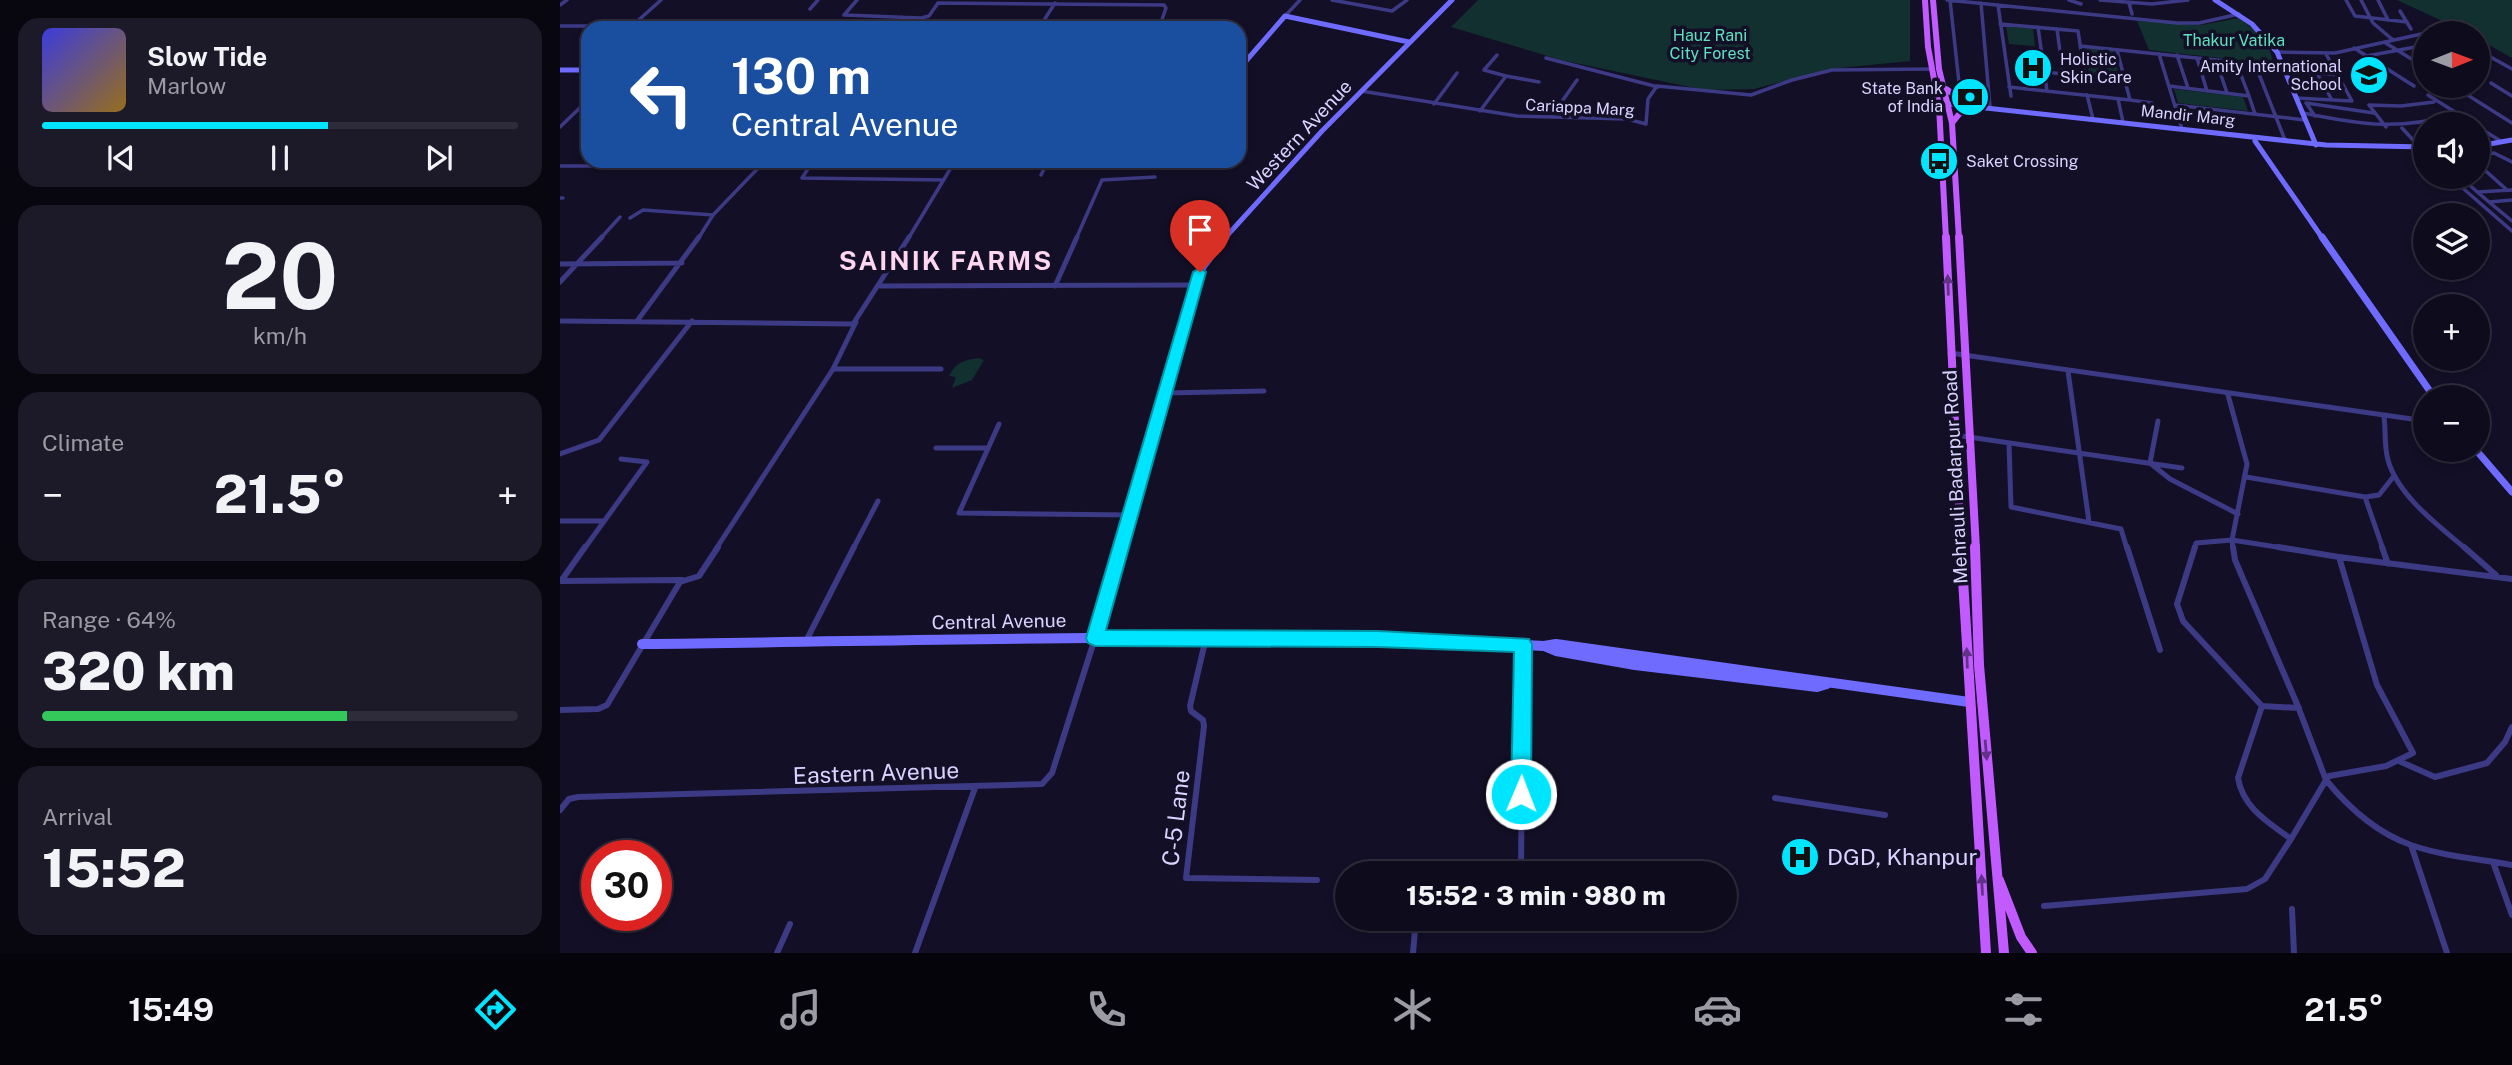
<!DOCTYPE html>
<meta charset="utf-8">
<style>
body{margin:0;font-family:"Public Sans",sans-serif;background:#1c1929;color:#f1f3f6;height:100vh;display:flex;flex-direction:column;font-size:26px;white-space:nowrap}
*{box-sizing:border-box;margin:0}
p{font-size:23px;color:#9b9ba3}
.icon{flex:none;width:38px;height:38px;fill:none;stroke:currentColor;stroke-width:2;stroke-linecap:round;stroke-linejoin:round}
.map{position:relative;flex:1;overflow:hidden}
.details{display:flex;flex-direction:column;gap:18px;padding:18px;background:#08060f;width:560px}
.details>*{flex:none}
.banner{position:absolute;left:21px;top:21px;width:665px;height:147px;border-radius:21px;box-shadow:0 4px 10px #0003,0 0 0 2px #2e2b3b;background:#1a4fa0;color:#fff;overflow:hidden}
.needle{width:46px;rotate:89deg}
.tools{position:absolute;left:1853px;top:21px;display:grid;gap:14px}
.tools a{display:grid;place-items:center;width:77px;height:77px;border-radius:50%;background:#0e0b1c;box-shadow:0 4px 10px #0003,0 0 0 2px #2e2b3b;font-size:35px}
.speed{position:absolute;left:21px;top:840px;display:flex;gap:14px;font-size:35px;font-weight:700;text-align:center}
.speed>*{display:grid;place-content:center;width:91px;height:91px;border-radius:50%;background:#0e0b1c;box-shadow:0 4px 10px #0003,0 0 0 2px #2e2b3b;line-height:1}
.speed .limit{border:10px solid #d22;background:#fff;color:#111}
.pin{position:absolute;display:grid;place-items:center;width:60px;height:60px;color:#fff;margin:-72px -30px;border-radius:50% 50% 50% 0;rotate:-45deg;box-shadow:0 0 7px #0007}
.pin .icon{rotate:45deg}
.me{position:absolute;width:77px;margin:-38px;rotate:1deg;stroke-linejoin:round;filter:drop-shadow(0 0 5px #0008)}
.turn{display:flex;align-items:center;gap:24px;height:147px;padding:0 35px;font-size:32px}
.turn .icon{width:91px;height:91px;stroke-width:2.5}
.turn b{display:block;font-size:49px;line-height:60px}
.big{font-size:52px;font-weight:800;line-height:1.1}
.details .tile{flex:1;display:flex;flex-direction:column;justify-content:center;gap:10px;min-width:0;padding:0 24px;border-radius:21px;background:#1c1929}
.details .dial{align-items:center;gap:0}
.dial b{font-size:91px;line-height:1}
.song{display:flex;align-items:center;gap:21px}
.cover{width:84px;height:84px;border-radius:10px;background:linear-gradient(135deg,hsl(240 70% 55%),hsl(40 70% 35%))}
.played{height:7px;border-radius:4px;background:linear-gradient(90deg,#00e5ff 60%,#2e2b3b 60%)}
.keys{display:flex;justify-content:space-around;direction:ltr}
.heat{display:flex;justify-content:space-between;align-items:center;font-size:38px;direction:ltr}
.charge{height:10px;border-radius:5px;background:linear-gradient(90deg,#34c759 64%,#2e2b3b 0)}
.trip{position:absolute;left:775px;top:861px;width:402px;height:70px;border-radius:35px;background:#0e0b1c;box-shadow:0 4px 10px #0003,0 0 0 2px #2e2b3b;font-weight:800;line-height:70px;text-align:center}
.tab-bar{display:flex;height:112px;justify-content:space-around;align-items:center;background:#06040b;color:#9b9ba3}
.tab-bar .icon{width:49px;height:49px}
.tab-bar .active{color:#00e5ff}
.tab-bar b{font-size:32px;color:#f1f3f6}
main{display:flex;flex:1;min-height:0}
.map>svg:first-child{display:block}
</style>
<main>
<section class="details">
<div class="tile">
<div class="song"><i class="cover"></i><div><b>Slow Tide</b><p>Marlow</p></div></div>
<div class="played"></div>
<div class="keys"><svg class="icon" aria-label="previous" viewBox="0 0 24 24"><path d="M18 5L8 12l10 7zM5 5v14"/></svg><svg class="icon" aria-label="pause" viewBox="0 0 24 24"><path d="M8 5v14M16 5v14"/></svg><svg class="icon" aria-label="next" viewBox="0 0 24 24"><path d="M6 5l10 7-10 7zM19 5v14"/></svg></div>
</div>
<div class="tile dial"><b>20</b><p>km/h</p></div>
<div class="tile"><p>Climate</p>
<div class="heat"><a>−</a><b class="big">21.5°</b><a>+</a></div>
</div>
<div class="tile"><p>Range · 64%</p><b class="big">320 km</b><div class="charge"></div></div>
<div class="tile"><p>Arrival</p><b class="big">15:52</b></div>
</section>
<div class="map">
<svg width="1952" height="953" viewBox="0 0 1952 953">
<rect width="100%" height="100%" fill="#130f26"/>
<path fill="#12302f" d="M918,0H1350V61L1270,69L1194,89L1144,90L1001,60L891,27Z
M1837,0H1952V58L1918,39V33H1908Z
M1678,18C1694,28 1712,44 1713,64L1589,50L1577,21L1642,25Z
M1446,26L1473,28L1475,46L1449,44Z
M1524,48L1553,51L1559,76L1529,73Z
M1614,89L1683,97L1688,111L1618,103Z
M419,358L424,360L412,380L392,388L396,377L389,376C396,362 404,360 419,358Z"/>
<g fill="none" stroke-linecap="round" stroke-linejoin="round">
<path stroke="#3d3a85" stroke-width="3.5" d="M772,0L832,11L847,0
M1387,0L1617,23H1639L1679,14
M1390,0L1401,101
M1509,0L1521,4
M1540,0L1592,4L1628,0
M1786,0L1795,16L1847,22
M1801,0L1813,23L1833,40
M1818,0L1828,20
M378,3L604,5L606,8L599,28
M1421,3L1430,107
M1569,3L1572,14
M0,5L7,0
M1438,5L1451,96
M250,9L258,0
M1840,11L1851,29
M284,15L361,18L369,16L378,3
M284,15L297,0
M725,16L740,0
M1440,24L1518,31L1525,76
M0,26H72
M72,26L101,0
M1478,27L1487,91
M334,28L342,17
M479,28L495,3
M1497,29L1503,74
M1866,33H1887
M1824,42L1866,68
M1520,46L1676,62
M1794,48L1854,86
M1918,50L1952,69
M1717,52L1775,53L1866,33
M1599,54L1622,129
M1617,55L1628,88
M1807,56L1866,45
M986,58L1098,87
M1637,58L1647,91
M1656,60L1667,93
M1695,64L1725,140
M1725,70L1778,75
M1485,72L1565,81
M1757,73L1772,100
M946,76L979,82
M1931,83L1952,96
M1609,86L1689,96L1695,114
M1449,87L1570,100L1557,50
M1898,89L1952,123
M801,91L957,116L1067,119L1086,124L1088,99L1097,86L1191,95L1232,80L1272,70L1371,69
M1527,95L1533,119
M1868,95L1914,124
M1689,96L1676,62L1723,67
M1736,98L1792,101L1766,54
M1558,99L1563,122
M1570,100L1592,103
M874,104L897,73
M1615,105L1745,120
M920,111L946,76L924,70L937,55
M1743,113C1798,124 1837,131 1892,115
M1755,116L1746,103L1814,113
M991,117L1017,80
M0,127L28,100
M1826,127L1809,105L1841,106L1874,102
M1918,127L1939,140
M1842,128L1866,154
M1918,154L1934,153L1952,162
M253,161L242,178L384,180
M1918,164L1947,190
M0,166H75
M481,175L488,161
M1890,177L1952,231
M1900,177L1929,202L1952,200
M1917,192L1952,190
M0,198H3
M1929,202L1952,221
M153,215L205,161
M70,218L83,210L153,215L138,239
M40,239L60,217
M348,239L395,161
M516,239L542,180L595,177"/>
<path stroke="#3d3a85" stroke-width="5" d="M0,264L122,263
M0,282L42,237
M320,286L637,285
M495,286L517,237
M0,321L293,324L349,237
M77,321L139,237
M1390,353L1866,421
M273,369L296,322
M1508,371L1529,522
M606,393L704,391
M1824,417C1826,431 1824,447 1828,460C1838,496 1879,526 1906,549
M1598,421L1590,463L1610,479L1678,514
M439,424L399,513L571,515
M1395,435L1622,468
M1449,444L1451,507L1561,529L1567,549
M376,448H428
M0,454L39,440L132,321
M1686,477L1805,497L1819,495L1834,476
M1805,497L1823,549
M0,521H43
M24,549L87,462L61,459
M156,549L273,369H381
M293,549L318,501
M1634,549L1636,543L1672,540L1687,464L1668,395
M1673,549L1672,540L1729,549"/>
<path stroke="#3d3a85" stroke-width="6" d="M25,547L1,581L122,580
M1567,547L1600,650
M1673,547L1675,560L1737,704L1766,780
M1718,547L1779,557L1817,685L1853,753L1826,766L1769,776L1766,780
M1822,547L1828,564
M1904,547L1936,575
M1779,557L1952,579
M646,638L630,706L631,711L643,720L644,726L626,878L757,880
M246,641L294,547
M1702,706L1739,708
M0,710L38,709L47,705L120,582L139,576L158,547
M1841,762L1875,777L1927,763L1945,742L1952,727
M1766,780C1788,807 1817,833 1851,845C1882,856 1919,859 1952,865
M1215,798L1325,815
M0,810L9,799L18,797L482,784L492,773L535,638
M1731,839L1766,780
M1851,845L1887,953
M1933,862L1952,915
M961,873L963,644
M1484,906L1687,889L1705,879L1731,839C1708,822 1683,808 1678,778L1702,706L1623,621L1617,604L1635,547
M1732,909L1734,953
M217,953L230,924
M355,953L415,788
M853,953L855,930L858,926L948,923L956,919"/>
<path stroke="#6f6bff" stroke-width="5" d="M1655,0L1692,24L1717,52L1756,145
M679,69L725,16L849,42
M0,70H28
M1389,104L1766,145L1866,147
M1695,141L1763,239
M1918,146L1952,140
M664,239L762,131L892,0"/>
<path stroke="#6f6bff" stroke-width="7" d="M1762,237L1874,397
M1916,450L1952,492
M561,549L643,267L666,237"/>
<path stroke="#6f6bff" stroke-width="10" d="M535,638L561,547
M82,644C382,641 684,630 984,646L996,644L1409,702
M984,646L996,651L1075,665L1257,687L1267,684"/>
<path stroke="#c25bff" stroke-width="6" d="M1365,0L1368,47L1379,106L1386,239
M1373,0L1379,69L1392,123L1399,239
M1386,89L1410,105
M1392,123L1400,113L1418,109"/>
<path stroke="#c25bff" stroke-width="8" d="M1386,237L1401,549
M1399,237L1416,549"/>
<path stroke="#c25bff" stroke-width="10" d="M1401,547L1426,953
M1415,547L1419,665L1444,953
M1439,880L1461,937L1472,953"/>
</g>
<defs><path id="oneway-solid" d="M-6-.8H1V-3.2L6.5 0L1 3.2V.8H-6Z" transform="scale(1.75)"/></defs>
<g fill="#623188">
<use href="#oneway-solid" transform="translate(1388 285) rotate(-92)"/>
<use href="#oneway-solid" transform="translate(1407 658) rotate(-92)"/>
<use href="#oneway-solid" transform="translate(1426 750) rotate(85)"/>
<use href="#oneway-solid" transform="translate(1422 885) rotate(-93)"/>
</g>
<path fill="#00e5ff" stroke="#0095a6" stroke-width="2" d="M640,268L646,272L546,630L818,631L969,639L972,644L971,794L969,801L961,804L954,801L951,794L954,652L818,647L535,646L528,643L526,638L633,272Z"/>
<defs>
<symbol id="hospital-disc" viewBox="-11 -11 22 22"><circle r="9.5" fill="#00e5ff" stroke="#130f26"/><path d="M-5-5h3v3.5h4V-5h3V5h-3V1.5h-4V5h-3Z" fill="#111"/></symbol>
<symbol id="school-disc" viewBox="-11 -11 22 22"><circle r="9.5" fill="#00e5ff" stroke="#130f26"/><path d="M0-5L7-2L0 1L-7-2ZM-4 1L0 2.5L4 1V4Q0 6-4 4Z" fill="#111"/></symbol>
<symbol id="bank-disc" viewBox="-11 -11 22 22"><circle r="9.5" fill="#00e5ff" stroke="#130f26"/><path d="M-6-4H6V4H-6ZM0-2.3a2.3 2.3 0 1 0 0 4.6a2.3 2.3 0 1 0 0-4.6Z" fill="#111"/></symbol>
<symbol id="bus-disc" viewBox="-11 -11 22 22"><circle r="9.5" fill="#00e5ff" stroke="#130f26"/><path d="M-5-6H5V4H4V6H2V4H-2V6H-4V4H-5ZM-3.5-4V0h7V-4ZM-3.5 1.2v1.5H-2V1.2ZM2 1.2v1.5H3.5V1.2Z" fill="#111"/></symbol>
</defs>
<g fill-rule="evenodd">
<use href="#hospital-disc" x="1451" y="46" width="44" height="44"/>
<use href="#school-disc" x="1787" y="53" width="44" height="44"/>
<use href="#bank-disc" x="1388" y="75" width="44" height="44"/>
<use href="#bus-disc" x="1357" y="139" width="44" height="44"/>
<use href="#hospital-disc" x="1218" y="835" width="44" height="44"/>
</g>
<g text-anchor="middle" stroke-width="7" stroke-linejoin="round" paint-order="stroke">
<g font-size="16" fill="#5fe0c0" stroke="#130f26">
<text x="1150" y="41">Hauz Rani<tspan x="1150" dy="18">City Forest</tspan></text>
<text x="1674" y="46">Thakur Vatika</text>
</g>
<g font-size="16" fill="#d9d4ff" stroke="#130f26" text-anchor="start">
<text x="1500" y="65">Holistic<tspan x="1500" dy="18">Skin Care</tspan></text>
<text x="1782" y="72" text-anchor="end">Amity International<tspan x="1782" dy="18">School</tspan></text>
<text x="1383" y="94" text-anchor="end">State Bank<tspan x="1383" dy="18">of India</tspan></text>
<text x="1406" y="167">Saket Crossing</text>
</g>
<g font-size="16" fill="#d9d4ff" stroke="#130f26">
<text transform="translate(1020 107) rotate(3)" y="6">Cariappa Marg</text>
<text transform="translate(1628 115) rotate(6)" y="6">Mandir Marg</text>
</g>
<g font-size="19" fill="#d9d4ff" stroke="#130f26">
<text transform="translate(739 135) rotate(-47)" y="7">Western Avenue</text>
<text transform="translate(1395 477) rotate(-93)" y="7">Mehrauli Badarpur Road</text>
<text transform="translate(439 621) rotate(-1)" y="7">Central Avenue</text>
</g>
<g font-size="23" fill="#d9d4ff" stroke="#130f26">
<text transform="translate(316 773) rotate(-2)" y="8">Eastern Avenue</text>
<text transform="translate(616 818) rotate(-83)" y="8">C-5 Lane</text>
</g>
<g font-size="23" fill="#d9d4ff" stroke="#130f26" text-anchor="start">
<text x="1267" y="865">DGD, Khanpur</text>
</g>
<g font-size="26" font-weight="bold" letter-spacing="2" fill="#ffd6f0" stroke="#130f26">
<text x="386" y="270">SAINIK FARMS</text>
</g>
</g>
</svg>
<div class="tools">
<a><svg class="needle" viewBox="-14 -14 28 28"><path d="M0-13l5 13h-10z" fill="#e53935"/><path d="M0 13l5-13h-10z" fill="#9b9ba3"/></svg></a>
<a><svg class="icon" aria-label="sound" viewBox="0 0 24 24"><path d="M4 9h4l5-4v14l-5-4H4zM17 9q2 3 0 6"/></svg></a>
<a><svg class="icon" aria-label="layers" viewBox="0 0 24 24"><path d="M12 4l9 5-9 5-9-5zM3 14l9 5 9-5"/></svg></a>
<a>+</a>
<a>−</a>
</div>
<div class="speed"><div class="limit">30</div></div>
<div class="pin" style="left:640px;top:272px;background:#d93025"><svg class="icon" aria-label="arrive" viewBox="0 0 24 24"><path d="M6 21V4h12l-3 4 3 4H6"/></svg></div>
<svg class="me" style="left:961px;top:794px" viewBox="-20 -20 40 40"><circle r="17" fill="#00e5ff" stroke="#fff" stroke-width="3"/><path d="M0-11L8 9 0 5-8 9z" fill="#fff"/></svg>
<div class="trip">15:52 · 3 min · 980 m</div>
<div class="banner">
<div class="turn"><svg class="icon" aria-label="left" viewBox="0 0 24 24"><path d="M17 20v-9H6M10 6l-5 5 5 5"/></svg><div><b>130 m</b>Central Avenue</div></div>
</div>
</div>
</main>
<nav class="tab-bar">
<b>15:49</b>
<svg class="icon active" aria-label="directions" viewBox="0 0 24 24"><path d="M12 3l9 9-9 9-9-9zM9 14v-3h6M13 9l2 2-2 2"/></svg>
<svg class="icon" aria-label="music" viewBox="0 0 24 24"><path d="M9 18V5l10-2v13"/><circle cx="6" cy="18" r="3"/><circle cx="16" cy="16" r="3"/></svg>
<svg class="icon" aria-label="phone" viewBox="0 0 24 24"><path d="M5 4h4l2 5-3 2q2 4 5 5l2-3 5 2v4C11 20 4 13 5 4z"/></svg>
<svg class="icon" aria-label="climate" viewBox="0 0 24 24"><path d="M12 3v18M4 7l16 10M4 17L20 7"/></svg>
<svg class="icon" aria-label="car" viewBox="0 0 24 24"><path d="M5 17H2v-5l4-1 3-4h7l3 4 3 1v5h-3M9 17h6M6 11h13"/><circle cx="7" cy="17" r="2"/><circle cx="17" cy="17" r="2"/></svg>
<svg class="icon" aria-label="filters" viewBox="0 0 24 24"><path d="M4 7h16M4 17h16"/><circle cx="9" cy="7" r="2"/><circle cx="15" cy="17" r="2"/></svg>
<b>21.5°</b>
</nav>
